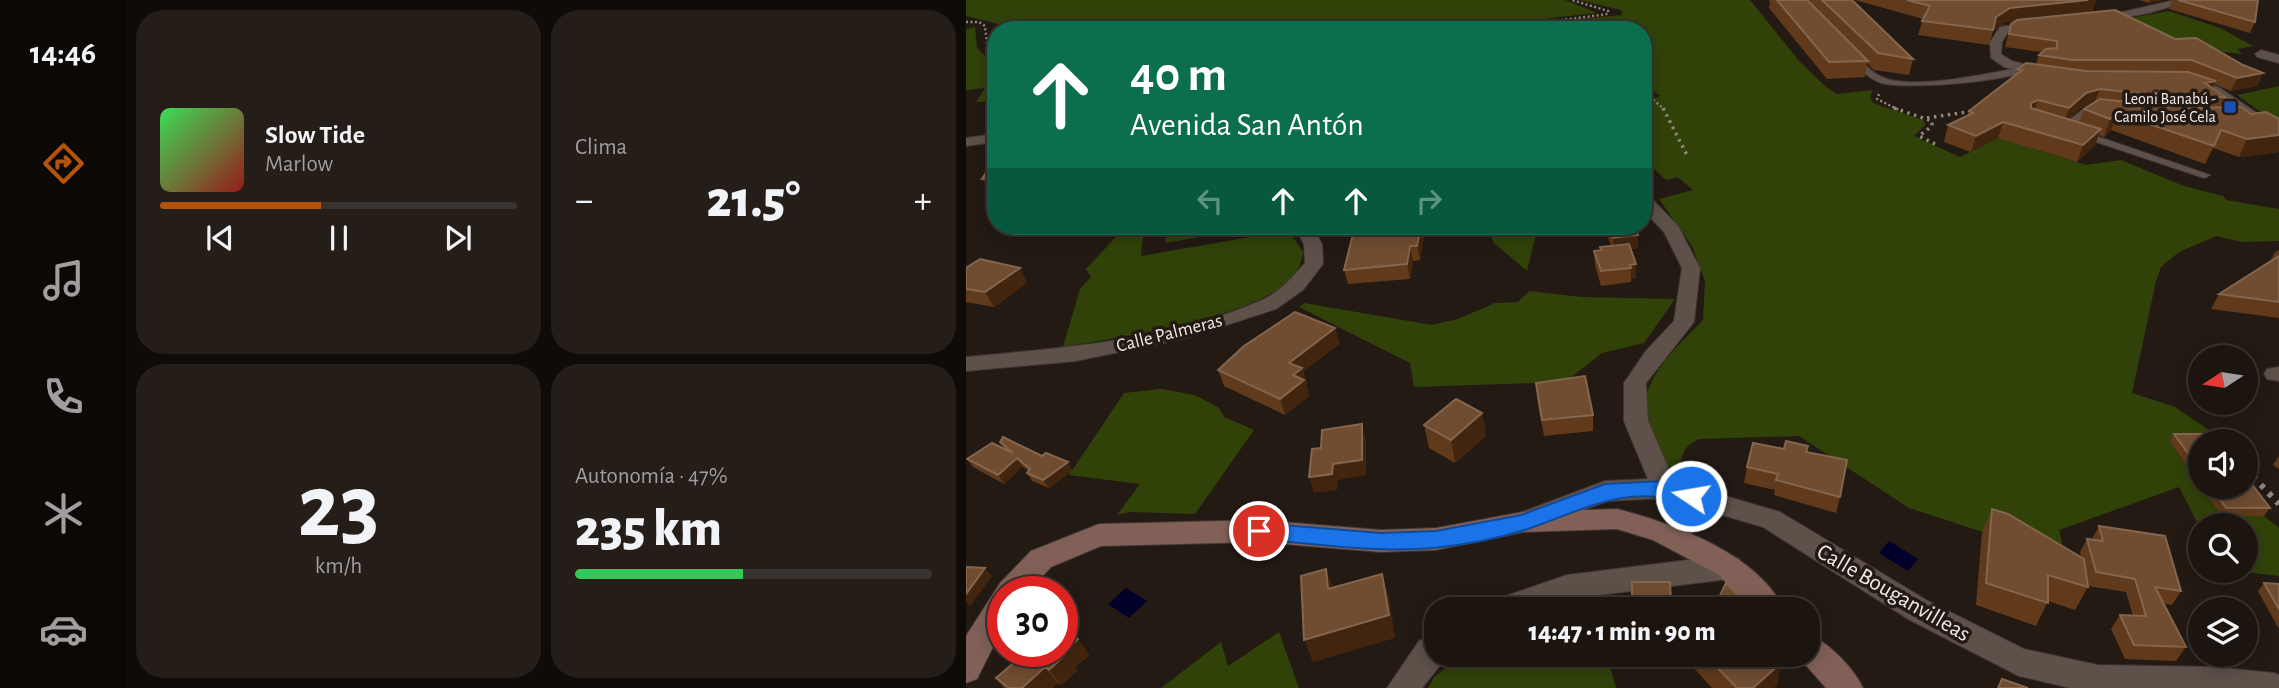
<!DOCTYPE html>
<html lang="es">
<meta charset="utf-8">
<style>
body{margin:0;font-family:"Alegreya Sans",sans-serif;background:#241d18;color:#f1f3f6;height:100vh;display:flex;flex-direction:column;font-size:26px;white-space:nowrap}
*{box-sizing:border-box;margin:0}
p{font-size:23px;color:#a09e9e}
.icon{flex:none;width:38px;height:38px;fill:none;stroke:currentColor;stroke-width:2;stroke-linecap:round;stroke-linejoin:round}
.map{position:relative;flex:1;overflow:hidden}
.side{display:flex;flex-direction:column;gap:10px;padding:10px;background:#0f0b08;width:840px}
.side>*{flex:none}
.top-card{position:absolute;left:21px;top:21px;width:665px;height:214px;border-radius:28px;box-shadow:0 4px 18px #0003,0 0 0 2px #39332f;background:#0b6e4f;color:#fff;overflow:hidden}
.needle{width:46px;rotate:258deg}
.buttons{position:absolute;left:1222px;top:345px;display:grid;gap:14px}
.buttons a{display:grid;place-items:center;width:70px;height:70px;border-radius:50%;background:#1b140f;box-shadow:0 4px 18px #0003,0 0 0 2px #39332f;font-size:35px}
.speed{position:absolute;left:21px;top:576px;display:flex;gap:14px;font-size:35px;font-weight:700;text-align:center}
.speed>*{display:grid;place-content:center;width:91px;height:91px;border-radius:50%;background:#1b140f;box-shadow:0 4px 18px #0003,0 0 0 2px #39332f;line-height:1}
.speed .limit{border:10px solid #d22;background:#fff;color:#111}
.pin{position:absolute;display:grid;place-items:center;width:60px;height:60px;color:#fff;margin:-30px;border:4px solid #fff;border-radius:50%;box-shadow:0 2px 7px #0007}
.me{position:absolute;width:77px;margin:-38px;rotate:282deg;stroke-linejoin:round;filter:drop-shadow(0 0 5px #0008)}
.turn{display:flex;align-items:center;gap:24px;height:147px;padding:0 28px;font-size:32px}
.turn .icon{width:91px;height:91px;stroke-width:2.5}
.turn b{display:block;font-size:49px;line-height:60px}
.lanes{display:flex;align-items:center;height:66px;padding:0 28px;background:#0003;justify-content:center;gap:35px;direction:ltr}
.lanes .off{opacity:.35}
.big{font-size:52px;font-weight:800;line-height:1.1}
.side .widget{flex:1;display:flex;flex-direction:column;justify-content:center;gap:10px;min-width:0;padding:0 24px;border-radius:28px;background:#241d18}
.side .dial{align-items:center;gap:0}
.dial b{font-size:91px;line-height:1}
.song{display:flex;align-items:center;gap:21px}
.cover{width:84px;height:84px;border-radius:10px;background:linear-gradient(135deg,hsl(130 70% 55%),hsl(0 70% 35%))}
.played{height:7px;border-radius:4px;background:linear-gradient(90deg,#b45309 45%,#39332f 45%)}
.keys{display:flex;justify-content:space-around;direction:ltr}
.heat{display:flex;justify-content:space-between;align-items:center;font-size:38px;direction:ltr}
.charge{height:10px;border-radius:5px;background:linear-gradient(90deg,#34c759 47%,#39332f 0)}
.side .tiles{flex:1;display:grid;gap:10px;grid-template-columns:repeat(2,1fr)}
.trip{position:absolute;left:458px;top:597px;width:396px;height:70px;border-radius:28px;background:#1b140f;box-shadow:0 4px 18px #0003,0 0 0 2px #39332f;font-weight:800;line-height:70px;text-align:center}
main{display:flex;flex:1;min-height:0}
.menu{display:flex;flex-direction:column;width:126px;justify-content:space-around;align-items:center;background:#0b0806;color:#a09e9e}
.menu .icon{width:49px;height:49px}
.menu .active{color:#b45309}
.menu b{font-size:32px;color:#f1f3f6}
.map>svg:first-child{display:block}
</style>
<main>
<nav class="menu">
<b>14:46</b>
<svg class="icon active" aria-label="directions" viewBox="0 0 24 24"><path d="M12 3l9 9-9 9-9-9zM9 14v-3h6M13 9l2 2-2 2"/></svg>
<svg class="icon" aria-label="music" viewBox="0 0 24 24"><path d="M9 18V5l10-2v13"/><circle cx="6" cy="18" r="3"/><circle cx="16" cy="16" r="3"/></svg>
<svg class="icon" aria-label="phone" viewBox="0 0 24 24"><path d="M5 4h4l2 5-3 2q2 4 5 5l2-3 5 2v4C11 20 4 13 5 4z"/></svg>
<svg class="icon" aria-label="climate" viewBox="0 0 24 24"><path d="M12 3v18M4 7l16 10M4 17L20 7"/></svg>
<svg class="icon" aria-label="car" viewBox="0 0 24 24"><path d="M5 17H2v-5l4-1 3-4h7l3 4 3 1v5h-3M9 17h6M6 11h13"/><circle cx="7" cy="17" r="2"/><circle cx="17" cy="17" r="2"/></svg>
</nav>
<section class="side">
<div class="tiles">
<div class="widget">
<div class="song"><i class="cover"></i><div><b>Slow Tide</b><p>Marlow</p></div></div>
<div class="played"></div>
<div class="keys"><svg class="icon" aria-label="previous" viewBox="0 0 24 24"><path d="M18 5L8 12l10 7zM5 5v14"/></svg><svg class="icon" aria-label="pause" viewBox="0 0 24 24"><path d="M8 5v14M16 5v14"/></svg><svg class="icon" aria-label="next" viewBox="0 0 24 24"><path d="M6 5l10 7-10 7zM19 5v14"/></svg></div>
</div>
<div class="widget"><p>Clima</p>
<div class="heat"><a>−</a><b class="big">21.5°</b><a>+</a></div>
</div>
<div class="widget dial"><b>23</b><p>km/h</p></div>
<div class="widget"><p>Autonomía · 47%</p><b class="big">235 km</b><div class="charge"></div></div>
</div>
</section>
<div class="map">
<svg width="1313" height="688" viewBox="0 0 1313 688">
<rect width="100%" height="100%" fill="#241a14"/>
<path fill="#314209" d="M0,0H599L631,13L532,24L514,30H32V24L0,16Z
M613,0H784L833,61L860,87L871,94L907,90L904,97L907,103L957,120L960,124L948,136L994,157L1033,138L1120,165L1155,160L1218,186L1257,196L1260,200L1313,209V241L1276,242L1250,236L1213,252L1195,267L1190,281L1166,393L1209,407L1253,437L1245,441L1204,442L1255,516H1298L1313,528V576L1271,571L1279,570V525H1234V528L1213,487L1093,530L1104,581L1032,537L943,508L833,436L733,439C721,445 717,449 715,463L726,480L706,474C697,458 681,439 679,421C673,379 711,347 737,320L739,281L726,246L693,199L727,190L712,177L700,180L682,163H677V94L683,99L695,96L677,85V30H531L590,21L656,15L655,10Z
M1203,11L1254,28L1287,46L1271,49L1276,54L1173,43L1159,19Z
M9,27L11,48L30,67V101L10,102L19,88L0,90V29Z
M1313,86V125L1271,95Z
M160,226H178L175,256L307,233L321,228L337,252C335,262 333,270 327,277C292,318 150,338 97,347L114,289L125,277L120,269Z
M201,226H280V229L199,243Z
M520,226H572L561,271L528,243Z
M563,291L615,297L709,299L678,343L636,353L599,382L448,387L444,363L333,307L338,303L466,325L492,319L529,303L552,302Z
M195,389L229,395L253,408L258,417L288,430L229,514L164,512L151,515L174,484L103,475L158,393Z
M313,632L333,688H195L255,642L262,666Z
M499,654L641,655L650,688H462L468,677Z"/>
<path fill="#00002b" d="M923,541L952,559L942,571L913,553Z
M160,588L181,601L163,618L142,604Z"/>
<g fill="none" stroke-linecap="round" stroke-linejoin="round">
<defs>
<path id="lane" d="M885,56H891C898,64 906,73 916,77C946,91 1023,73 1057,67L1061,70C1041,82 939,90 915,83C903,79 894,69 885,60Z
M1133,108L1136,109V113L1121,115L1109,125L1110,129L1244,175L1239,178L1235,177L1103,133L1101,122L1116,110Z"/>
<path id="street" d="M1209,0H1226L1183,13L1132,22L1126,19Z
M1072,21L1076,22V26L1042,32L1036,42L1035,54L1046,61L1084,71V77L1038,67L1025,58L1024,42L1034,27Z
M1295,50L1313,55V63L1291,57L1289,54Z
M1236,81L1254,88L1313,128V139L1231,88L1229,85Z
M30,134V142L0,146V138Z
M677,195L683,196L712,226L734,268L728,322L680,383L682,421L708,481L814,512L962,601L1058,649L1132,665L1248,667L1308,673L1313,675V688H1104L1053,676L942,619L797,527L698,498L641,501L560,531L551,528L547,521L551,514L639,481L682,479L658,421V383L679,352L708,321L716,268L698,232L677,210Z
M328,226H346L356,244L357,264L337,290L310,309L221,338L110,361L0,371V357C97,348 204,340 294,301C312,294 326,278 339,263L338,244Z
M1313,367V381L1301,379L1298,374L1301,369Z
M763,555L773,559L777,567L773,575L763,579L601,599L573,609H523L528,600L601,575Z
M471,633V654H483L456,688H421L453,641Z"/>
<path id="secondary" d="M651,509C706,523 791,553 818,609H784L753,575L687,540L651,529L557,532L470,550L415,552L293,542L135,546L85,567L62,592H37V627L11,679L0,683V636L34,583L65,551L133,524L293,520L415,530L470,528L557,512Z
M842,634C862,642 888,668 897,688H860L830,654H842Z"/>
</defs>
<use href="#lane" stroke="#3f3734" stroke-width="2"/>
<use href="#street" stroke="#3f3734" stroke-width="2"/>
<use href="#secondary" stroke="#3f3734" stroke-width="2"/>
<path stroke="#908782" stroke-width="2.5" stroke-dasharray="2 2.5" stroke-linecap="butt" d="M0,22H13L19,26L21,44L30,58
M519,30L642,14V11L606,0
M677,91L699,110
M913,94L911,99L933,110"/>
<path stroke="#908782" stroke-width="3.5" stroke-dasharray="2.5 4.5" stroke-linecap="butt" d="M697,108L722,157
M928,108L966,121V126L953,136L969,144
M961,118L1007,111"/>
<path stroke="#908782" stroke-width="6" stroke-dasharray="4.5 7" stroke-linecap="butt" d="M1279,468L1313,504"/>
<use href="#lane" fill="#5d514a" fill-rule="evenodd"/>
<use href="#street" fill="#5d514a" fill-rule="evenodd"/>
<use href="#secondary" fill="#826057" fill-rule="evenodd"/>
</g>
<path fill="#613a1b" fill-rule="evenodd" d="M803,0H886L947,59L943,75L908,70L901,63L899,77L861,79L803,8L804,2Z
M889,0H1130L1126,13L1209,39L1297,73L1291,86L1265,91L1248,84L1246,88L1259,97L1255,107L1313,135V152L1273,157L1247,148L1239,164L1145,130L1138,137L1133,135L1129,145L1111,162L1032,138L1005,152L978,142L982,125L1001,116L1003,111L1051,74L1052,69L1070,64L1073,55L1076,52L1039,47L1045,24L1050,21L1040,22L1027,31L1023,45L952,35L957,19ZM1123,106L1118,109L1113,123L1103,119L1114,108Z
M1173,0H1196L1183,3Z
M1206,0H1292L1289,22L1284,33L1203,9Z
M389,226H460L454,260L447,261L444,279L382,284L378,270Z
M637,226H667L672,235V248L665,249L670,264V278L665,279V282L635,286L629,265L628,251L634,250V247L645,245Z
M1313,250V318L1245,309L1253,294L1304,262L1309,252Z
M0,268H54L61,283L28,307L0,302Z
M369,328L373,344L337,371L341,384L340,385L343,396L319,415L258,386L252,370Z
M570,383L627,415V431L578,436L571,399Z
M516,413L520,436L489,463L463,448L458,425Z
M1208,434L1234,441V485L1204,442Z
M34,442L76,456L102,462L106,471L83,488L66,481L61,473L62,471L56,466L38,484L7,467L1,459L39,449Z
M818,449L840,452L874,497L870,513L808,495L809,490L778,483L781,467Z
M1313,456V469L1307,465Z
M1235,486H1279L1304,508L1298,516H1255Z
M1026,509L1115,557L1114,552L1121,539H1126L1133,526L1215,591L1206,605L1197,603L1220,647L1210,661L1159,659L1145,629L1154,615L1167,616L1160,592L1122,586L1121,580L1122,587L1109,610L1082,601L1070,626L1010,605L1016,532Z
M1298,583L1313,584V629L1292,591Z
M112,639L123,655L108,668L111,671L95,685L92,683L86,688H38L30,678L51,660L48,656Z
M666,654H807L811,685L807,688H746L724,664L666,663Z"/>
<path fill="#42250f" d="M1122,0H1130L1126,13L1040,22L1027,31L1030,17L1044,8Z
M1184,0H1196L1183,3Z
M1297,73L1291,86L1265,91L1271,78Z
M1250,81L1243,96L1239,83Z
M1134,89L1128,104L1114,108L1098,124L1103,108L1120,93Z
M1072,100L1067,115L1065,103Z
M1151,113L1145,130L1138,137L1144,119Z
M1037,122L1032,138L1005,152L1010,136Z
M1135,129L1129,145L1111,162L1117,145Z
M1313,135V152L1273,157L1281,139Z
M30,177V191L23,192L16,179Z
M455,226H460L454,260L451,246Z
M672,235V248L647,251V238Z
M444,246L447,261L444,279L441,264Z
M670,264V278L665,279L664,265Z
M54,268L61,283L28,307L19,292Z
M369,328L373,344L337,371L341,384L340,385L343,396L319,415L314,399L323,363Z
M516,413L520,436L489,463L485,440Z
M396,424L400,440V475L372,480L371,490L348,493L343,477L367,464Z
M51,458L56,466L38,484L32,475Z
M102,462L106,471L83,488L77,480Z
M19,568L26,576L4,606L0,601V594Z
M360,569L369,592L362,589Z
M416,574L423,597L429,638L347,662L338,640Z
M112,639L123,655L108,668L111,671L95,685L83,670L96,653Z
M816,662L811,685L807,688H787Z
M79,667L92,683L86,688H56Z"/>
<path fill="#704d31" stroke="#84654d" stroke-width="2" d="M811,0H841L902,61L863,62Z
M856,0H886L947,59L912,53Z
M941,0H1122L1044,8L1030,17L1027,30L956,21L964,6Z
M1212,0H1292L1289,22Z
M1149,10L1209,39L1230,38L1277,65L1297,73L1271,78L1226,60H1106L1073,55L1080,49L1091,48V41L1043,34L1045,24L1051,20Z
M1060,63L1120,71L1222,72L1250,81L1239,83L1259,97L1219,98L1134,89L1120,93L1103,108L1072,100L1065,103V108L1135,129L1117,145L1037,122L1010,136L982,125L1007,113L1003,111L1056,70L1052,69Z
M1134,99L1219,108L1275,107L1285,114L1300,112L1313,119V135L1281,139L1255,130L1248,146L1151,113L1144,119L1118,109Z
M30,157V177L16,179Z
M389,226H455L451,246H444L441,264L378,270Z
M642,226H667L672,235L647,238Z
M663,244L670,264L664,265L665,268L635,271L628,251L636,250L634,247Z
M1313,256V302L1253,294Z
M14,259L54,268L19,292L0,289V268Z
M329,312L369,328L323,363L336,368L327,375L338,380L314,399L252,370L278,346Z
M619,376L627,415L576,420L570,383Z
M490,399L516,413L485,440L458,425Z
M396,424V460L367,464L366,474L343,477L346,449L355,448L356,430Z
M1208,434H1249L1254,441H1234V470Z
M37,437L76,456L80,453L102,462L77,480L61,473L64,469L51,458L32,475L1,459L26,443L47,453L34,442Z
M820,441L842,446L840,452L881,460L874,497L810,480L812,474L781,467L787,443L818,449Z
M1279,475L1304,508H1260L1245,486H1279Z
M1026,509L1042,514L1118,559L1122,587L1082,575V603L1020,583Z
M1133,526L1199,536L1215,591L1189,587L1220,647L1168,645L1154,615L1180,616L1169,579L1130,572L1121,539L1137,541Z
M0,567L19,568L0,594Z
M360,569L362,589L416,574L423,615L338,640L335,576Z
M666,582H704L705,601L751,602L760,583L787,609H666Z
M1298,583L1313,584V609Z
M96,628L112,639L96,653L99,655L83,670L79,667L56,688H43L30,678L52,659L48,656L54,651H96Z
M738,654H807L816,662L787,688H771Z
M1036,679L1062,688H1032Z"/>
<path fill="#1a73e8" stroke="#114b97" stroke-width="2" d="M698,481L732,491L735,496L725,503C659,484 622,508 562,529C534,538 497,545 468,548C410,553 351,544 293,539L286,536L283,531L286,525L293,523L415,533L470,531L555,515L639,484Z"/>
<rect fill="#1a4fb4" stroke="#241a14" stroke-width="2.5" x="1257" y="100" width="14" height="14" rx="3.5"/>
<g text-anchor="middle" stroke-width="7" stroke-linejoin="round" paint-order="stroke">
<g font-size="16" fill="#f1e9e5" stroke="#241a14" text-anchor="end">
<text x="1250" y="104">Leoni Banabú -<tspan x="1250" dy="18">Camilo José Cela</tspan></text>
</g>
<g font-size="19" fill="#f1e9e5" stroke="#241a14">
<text transform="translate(203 332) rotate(-14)" y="7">Calle Palmeras</text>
</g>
<g font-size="23" fill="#f1e9e5" stroke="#241a14">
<text transform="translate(928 592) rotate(30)" y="8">Calle Bouganvilleas</text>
</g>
</g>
</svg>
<div class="buttons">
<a><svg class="needle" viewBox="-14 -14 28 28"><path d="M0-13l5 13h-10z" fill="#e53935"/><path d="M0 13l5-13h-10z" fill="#a09e9e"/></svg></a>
<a><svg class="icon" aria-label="sound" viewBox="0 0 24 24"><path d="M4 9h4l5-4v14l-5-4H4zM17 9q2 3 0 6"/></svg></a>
<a><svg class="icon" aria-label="search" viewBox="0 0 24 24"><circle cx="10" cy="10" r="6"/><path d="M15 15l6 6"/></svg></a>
<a><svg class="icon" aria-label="layers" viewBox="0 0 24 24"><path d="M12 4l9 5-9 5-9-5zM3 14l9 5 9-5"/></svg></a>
</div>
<div class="speed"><div class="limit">30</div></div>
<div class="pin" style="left:293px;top:531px;background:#d93025"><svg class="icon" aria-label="arrive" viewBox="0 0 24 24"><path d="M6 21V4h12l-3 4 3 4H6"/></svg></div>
<svg class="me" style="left:725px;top:496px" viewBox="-20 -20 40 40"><circle r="17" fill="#1a73e8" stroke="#fff" stroke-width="3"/><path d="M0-11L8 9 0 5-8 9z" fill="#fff"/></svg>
<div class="trip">14:47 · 1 min · 90 m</div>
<div class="top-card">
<div class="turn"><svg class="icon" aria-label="ahead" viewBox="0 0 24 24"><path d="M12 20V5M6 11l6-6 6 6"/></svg><div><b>40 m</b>Avenida San Antón</div></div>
<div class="lanes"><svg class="icon off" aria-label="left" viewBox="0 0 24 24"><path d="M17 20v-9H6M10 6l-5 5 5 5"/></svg><svg class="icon" aria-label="ahead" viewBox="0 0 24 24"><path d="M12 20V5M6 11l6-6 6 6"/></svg><svg class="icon" aria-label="ahead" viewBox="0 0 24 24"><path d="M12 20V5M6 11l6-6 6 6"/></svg><svg class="icon off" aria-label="right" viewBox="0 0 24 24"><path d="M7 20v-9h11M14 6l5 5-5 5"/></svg></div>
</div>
</div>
</main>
